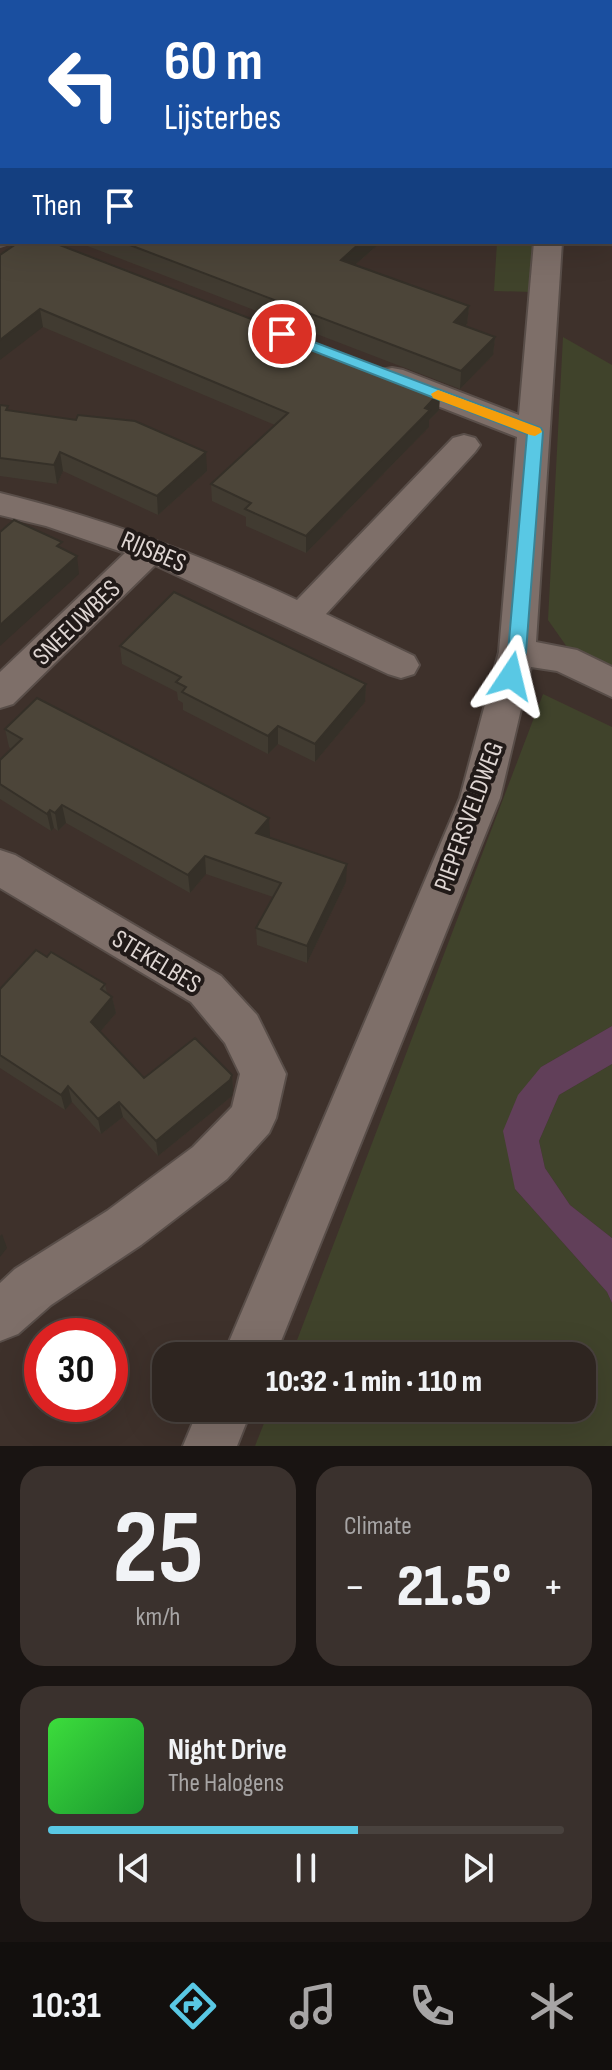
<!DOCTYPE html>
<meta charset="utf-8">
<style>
body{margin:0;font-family:"Sofia Sans Condensed",sans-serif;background:#3a312d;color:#f1f3f6;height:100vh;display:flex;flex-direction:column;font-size:30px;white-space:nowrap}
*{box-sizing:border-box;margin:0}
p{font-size:26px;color:#a7a5a5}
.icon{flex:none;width:44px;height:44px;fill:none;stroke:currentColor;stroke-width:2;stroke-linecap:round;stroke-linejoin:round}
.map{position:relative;height:1446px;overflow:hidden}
.side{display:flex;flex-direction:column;gap:20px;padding:20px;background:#191412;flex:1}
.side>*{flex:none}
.banner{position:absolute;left:0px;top:0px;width:612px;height:244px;box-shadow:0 8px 32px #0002,0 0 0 2px #49423e;background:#1a4fa0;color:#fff;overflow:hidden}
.speed{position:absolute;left:24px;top:1318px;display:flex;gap:16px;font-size:40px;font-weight:700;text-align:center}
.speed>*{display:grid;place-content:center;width:104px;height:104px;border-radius:50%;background:#2e2520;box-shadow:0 8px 32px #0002,0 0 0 2px #49423e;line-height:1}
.speed .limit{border:12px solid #d22;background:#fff;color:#111}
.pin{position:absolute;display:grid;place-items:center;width:68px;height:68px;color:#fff;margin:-34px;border:4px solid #fff;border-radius:50%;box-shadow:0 2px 8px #0007}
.me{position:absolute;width:88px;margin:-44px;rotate:10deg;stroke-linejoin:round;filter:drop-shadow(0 0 6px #0008)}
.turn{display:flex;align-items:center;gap:28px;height:168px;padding:0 32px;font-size:36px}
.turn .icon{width:104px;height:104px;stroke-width:2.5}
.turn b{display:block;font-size:56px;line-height:68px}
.then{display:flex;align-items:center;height:76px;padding:0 32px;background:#0003;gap:16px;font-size:30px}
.big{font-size:60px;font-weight:800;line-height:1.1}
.side .widget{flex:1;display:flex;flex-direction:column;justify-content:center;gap:12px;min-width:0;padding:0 28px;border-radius:24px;background:#3a312d}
.side .dial{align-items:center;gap:0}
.dial b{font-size:104px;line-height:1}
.song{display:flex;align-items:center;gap:24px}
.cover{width:96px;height:96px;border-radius:12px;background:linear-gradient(135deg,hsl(120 70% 55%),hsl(130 70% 35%))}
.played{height:8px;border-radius:4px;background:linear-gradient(90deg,#59c8e4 60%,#49423e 60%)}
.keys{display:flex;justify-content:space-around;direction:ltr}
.heat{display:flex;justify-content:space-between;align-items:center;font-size:44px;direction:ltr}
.side .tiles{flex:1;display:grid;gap:20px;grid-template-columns:1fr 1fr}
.widget:last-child{grid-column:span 2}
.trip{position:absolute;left:152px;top:1342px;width:444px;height:80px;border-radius:24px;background:#2e2520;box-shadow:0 8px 32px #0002,0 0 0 2px #49423e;font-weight:800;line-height:80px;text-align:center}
.tabs{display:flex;height:128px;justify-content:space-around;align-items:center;background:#120f0d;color:#a7a5a5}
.tabs .icon{width:56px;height:56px}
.tabs .current{color:#59c8e4}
.tabs b{font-size:36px;color:#f1f3f6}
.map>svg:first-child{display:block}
</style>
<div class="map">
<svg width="612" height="1446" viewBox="0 0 612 1446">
<rect width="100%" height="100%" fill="#3e312b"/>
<path fill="#40432b" d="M497,242H535L532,292L494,291Z
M563,337L612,365V673L567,647L548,620Z
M543,694L612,727V1026L541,1067L515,1189L607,1292L612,1303V1446H255L270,1408H582V1356H291Z
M612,1064V1238L570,1205L545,1168L539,1141L559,1095Z"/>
<path fill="#613f59" d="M612,1026V1064L559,1095L539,1141L545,1168L570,1205L612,1238V1303L607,1292L515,1189L503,1131L518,1095L541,1067Z"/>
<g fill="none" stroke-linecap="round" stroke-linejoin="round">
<defs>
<path id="street" d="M2,13V28L0,29V14Z
M0,228L2,242H12L0,246Z
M534,242H562L536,642L577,650L612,667V697L557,671L531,667L500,798L275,1356H223L460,798L499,652L517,437L381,384L377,377L381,370L392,368L403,370L519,415Z
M464,435L475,438L480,445L475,452L326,614L414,656L419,665L414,674L401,678L388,674L155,565L13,704L0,708V672L125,553L46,526L0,515V493C104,518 200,555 297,600L453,438Z
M0,850L15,855L221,976L257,1015L286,1074L276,1118L269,1133L227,1179L141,1245L51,1305L18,1334L0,1341V1283L15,1269L107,1211L193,1147L232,1107L240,1074L225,1043L191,1002L0,888Z
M199,1408H252L237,1446H183Z"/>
</defs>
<use href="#street" stroke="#594e49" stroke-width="4"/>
<use href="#street" fill="#7e6f69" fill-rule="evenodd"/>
</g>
<path fill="#413b31" d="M77,242H381L355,265L469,306L467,324L466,326L495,337L493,355L460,389Z
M458,242H475L471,246Z
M0,255L440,392L439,410L429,420V427L306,553L246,526V517L212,501L211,484L275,425L43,327Z
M0,405L8,406V410L207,471L158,515L63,471L57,484L0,476Z
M120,646L366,684L365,702L315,762L278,744L268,754L183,710V703L178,700L177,692L122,664Z
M5,729L270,836L268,837L346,882L307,963L257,945L256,928L273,897L206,874L190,893L66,823L58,831L54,828L51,831L0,799V760L11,749L9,747Z
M47,957L105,984L107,993L112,997L116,1013L100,1032L144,1078L232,1075L233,1091L232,1096L158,1156L123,1117L101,1134L72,1102L65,1110L0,1068V989Z"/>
<path fill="#353028" d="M233,0H249L247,2H231Z
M2,193V212L0,213V194Z
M361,242H381L340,278L341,260Z
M469,306L467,324L452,340L454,322Z
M40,309L43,327L0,360V340Z
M495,337L493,355L460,389L461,371Z
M440,392L439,410L429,420V427L306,553V536Z
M60,452L63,471L57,484L54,465Z
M206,452L207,471L158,515L157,496Z
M77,556L79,574L0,646V625Z
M366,684L365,702L315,762V744Z
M278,726V744L268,754V736Z
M62,805L66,823L58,831L55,813Z
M50,810L54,828L51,831L47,814Z
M269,818L270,836L257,851L256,833Z
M205,856L206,874L190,893L188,875Z
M347,864L346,882L307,963V946Z
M112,997L116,1013L94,1039L91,1022Z
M232,1075L233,1091L232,1096L158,1156L156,1141Z
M68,1086L72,1102L65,1110L61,1095Z
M119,1102L123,1117L101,1134L98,1119Z
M2,1234L7,1248L0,1257V1236Z"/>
<path fill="#4c4539" stroke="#353028" stroke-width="2" d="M36,0H233L231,2H34Z
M258,0H541L540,2H258Z
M2,29V193L0,194V30Z
M19,242H52L440,392L425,408L430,410L306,536L245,509L251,503L211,484L288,413L40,309L0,340V255Z
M122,242H361L341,260L469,306L454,322L495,337L461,371Z
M0,405L8,406L6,410L76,420L78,415L135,421L206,452L157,496L60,452L54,465L0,458Z
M14,520L62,542L57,546L77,556L0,625V532Z
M174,592L366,684L315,744L278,726L268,736L182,692L186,687L176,682L181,677L120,646Z
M37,698L269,818L256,833L347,864L307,946L256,928L281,883L205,856L188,875L62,805L55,813L50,810L47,814L0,784V760L22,739L5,729Z
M36,950L47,957L51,952L105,984L101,989L112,997L91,1022L144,1078L195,1038L232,1075L230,1080L156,1141L119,1102L98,1119L68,1086L61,1095L0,1055V989Z"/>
<path fill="#59c8e4" stroke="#3a8294" stroke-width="2" d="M282,330L541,428L543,432L526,652L518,681H505L503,676L508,652L527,434L277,337L275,334Z"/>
<path fill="#f59e0b" d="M438,390L540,428L542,432L535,436L530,435L433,398L431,394Z"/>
<g text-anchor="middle" stroke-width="8" stroke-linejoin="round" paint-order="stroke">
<g font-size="26" fill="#dfd6d3" stroke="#211a18">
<text transform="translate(154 551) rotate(23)" y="9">RIJSBES</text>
<text transform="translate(76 622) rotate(-44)" y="9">SNEEUWBES</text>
<text transform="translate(468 816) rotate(-70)" y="9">PIEPERSVELDWEG</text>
<text transform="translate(157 961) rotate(31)" y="9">STEKELBES</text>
</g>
</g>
</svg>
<div class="speed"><div class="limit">30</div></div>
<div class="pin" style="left:282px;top:334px;background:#d93025"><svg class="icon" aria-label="arrive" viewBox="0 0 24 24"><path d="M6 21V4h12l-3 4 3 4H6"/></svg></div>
<svg class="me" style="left:511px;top:676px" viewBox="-20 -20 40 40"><path d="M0-17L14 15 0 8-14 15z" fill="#59c8e4" stroke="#fff" stroke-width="4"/></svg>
<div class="trip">10:32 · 1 min · 110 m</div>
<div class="banner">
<div class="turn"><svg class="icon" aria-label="left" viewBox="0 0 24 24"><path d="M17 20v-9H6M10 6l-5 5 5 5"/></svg><div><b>60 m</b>Lijsterbes</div></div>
<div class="then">Then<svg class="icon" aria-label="arrive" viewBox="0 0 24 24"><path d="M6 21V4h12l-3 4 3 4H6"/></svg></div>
</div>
</div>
<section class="side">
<div class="tiles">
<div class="widget dial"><b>25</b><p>km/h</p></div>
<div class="widget"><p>Climate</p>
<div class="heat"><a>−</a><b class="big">21.5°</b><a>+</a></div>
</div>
<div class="widget">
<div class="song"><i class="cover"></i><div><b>Night Drive</b><p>The Halogens</p></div></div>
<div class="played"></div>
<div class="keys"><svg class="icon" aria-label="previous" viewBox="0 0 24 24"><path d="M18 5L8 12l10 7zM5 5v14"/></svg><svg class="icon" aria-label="pause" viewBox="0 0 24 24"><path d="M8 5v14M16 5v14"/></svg><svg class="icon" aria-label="next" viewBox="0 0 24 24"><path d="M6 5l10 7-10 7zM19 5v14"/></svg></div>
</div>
</div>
</section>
<nav class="tabs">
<b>10:31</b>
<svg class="icon current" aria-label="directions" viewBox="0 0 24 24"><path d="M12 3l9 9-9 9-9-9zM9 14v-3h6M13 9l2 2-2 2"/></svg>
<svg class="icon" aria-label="music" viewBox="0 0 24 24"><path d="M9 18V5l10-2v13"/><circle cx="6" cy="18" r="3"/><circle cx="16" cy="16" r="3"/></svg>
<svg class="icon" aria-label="phone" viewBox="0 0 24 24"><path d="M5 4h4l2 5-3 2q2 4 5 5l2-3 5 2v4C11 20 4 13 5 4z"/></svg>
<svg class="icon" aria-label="climate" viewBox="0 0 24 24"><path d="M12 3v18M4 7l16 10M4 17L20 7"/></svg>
</nav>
